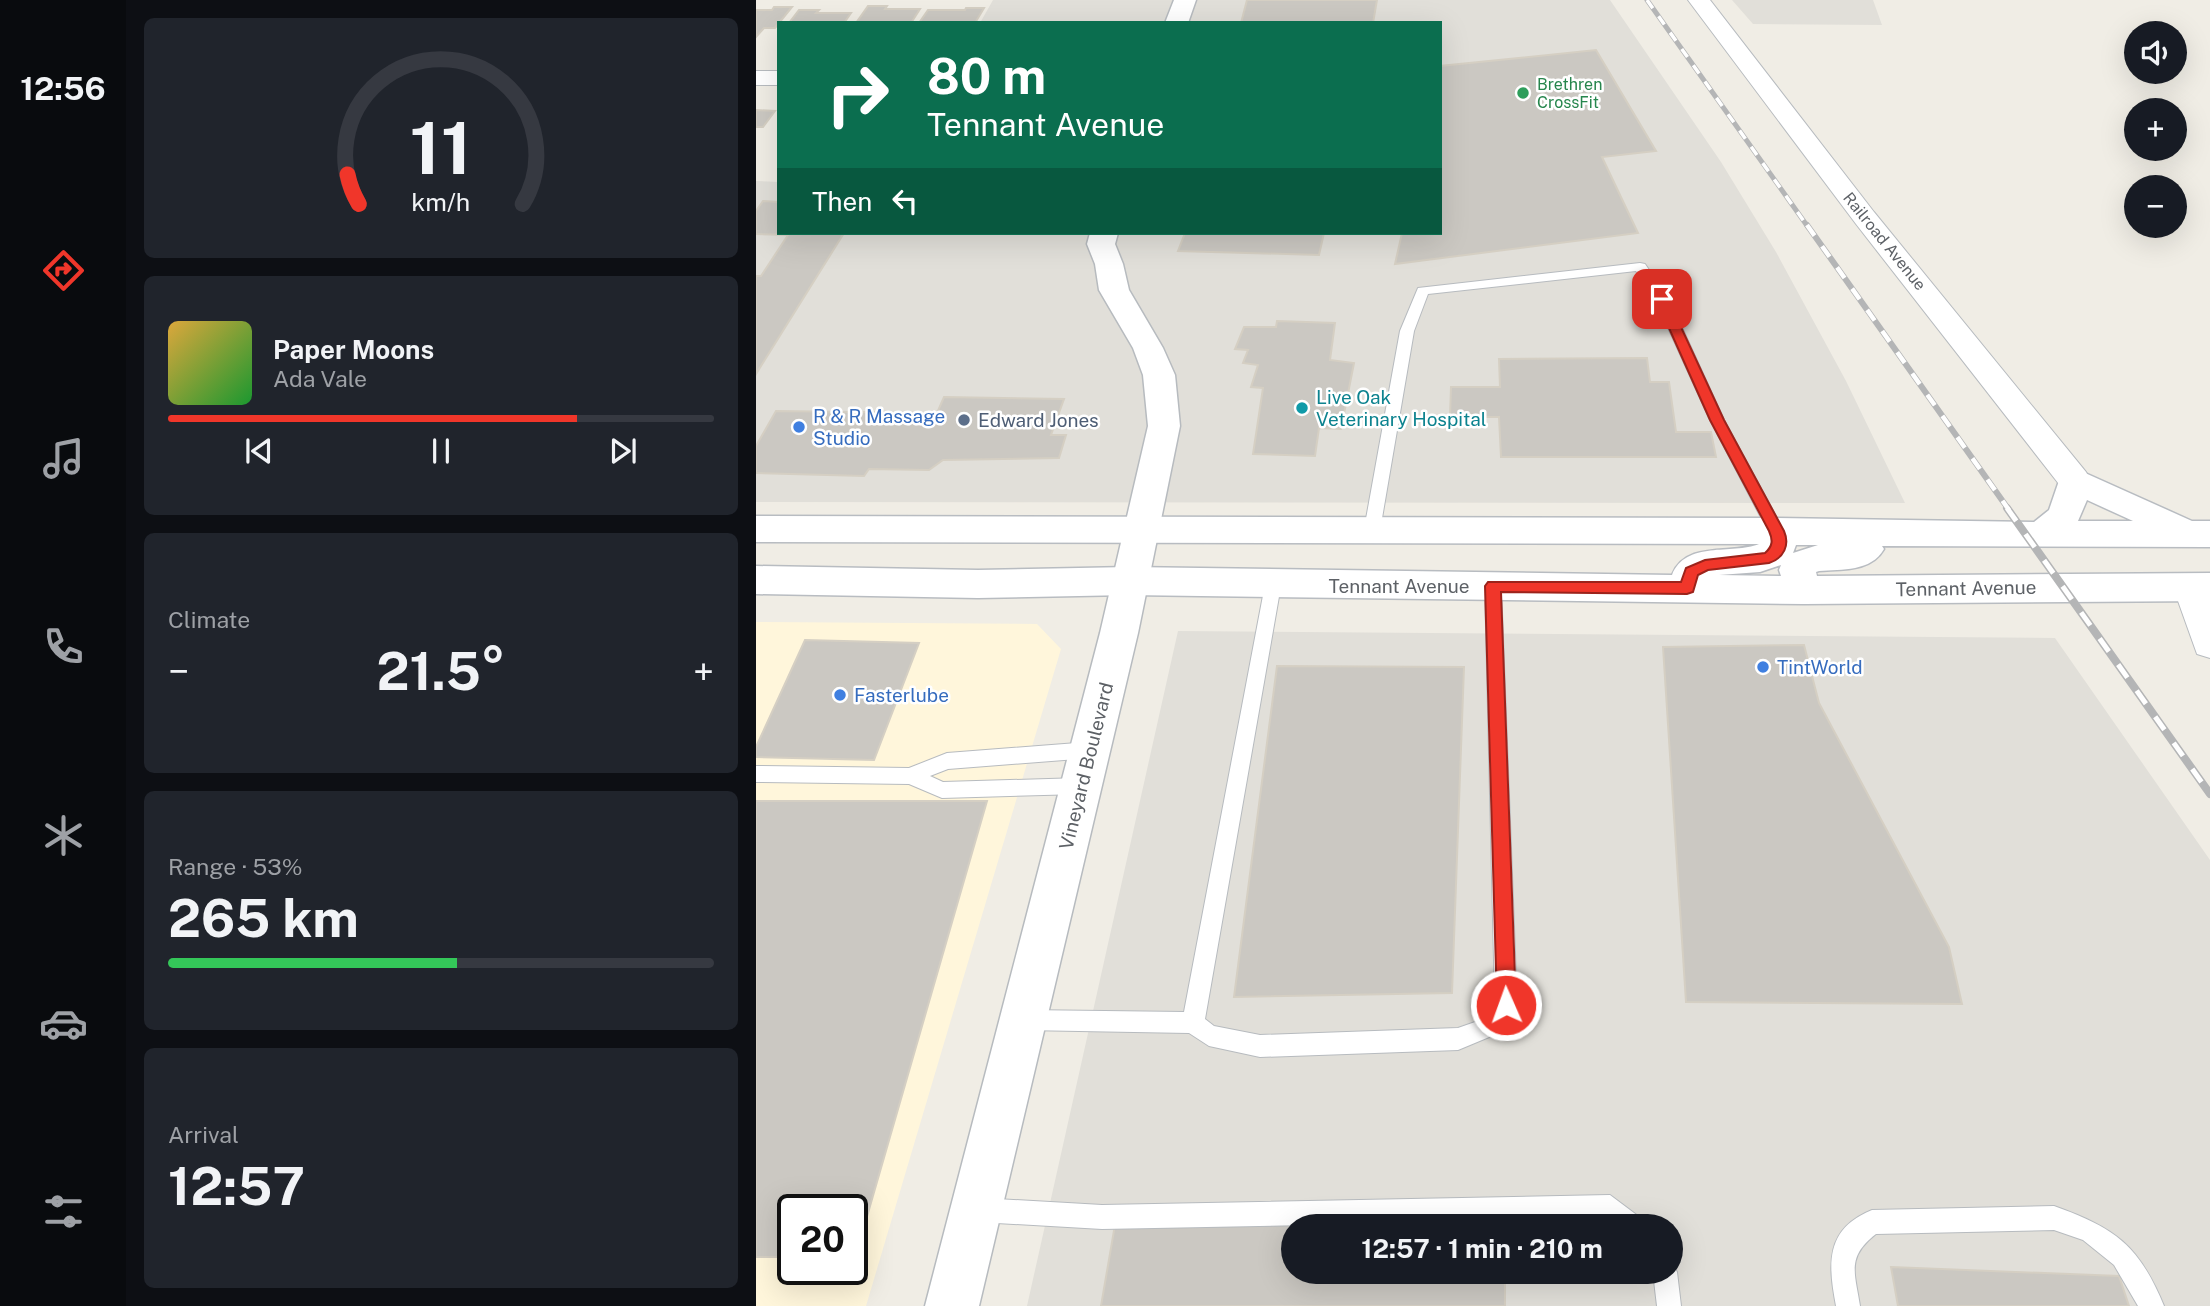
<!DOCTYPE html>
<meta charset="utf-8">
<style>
body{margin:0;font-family:"Public Sans",sans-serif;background:#20242c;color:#f1f3f6;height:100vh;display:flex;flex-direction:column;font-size:26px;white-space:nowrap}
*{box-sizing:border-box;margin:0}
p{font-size:23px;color:#9ea1a6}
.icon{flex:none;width:38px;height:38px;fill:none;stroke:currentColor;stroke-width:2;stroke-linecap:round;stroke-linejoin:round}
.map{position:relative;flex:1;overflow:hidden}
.drawer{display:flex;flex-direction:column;gap:18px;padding:18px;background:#0d0f14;width:630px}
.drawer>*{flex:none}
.top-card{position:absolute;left:21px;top:21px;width:665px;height:214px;border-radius:0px;box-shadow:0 7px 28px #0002;background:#0b6e4f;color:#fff;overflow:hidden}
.controls{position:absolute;left:1368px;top:21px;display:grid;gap:14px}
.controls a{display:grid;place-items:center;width:63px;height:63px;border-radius:50%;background:#171b24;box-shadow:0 7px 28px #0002;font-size:35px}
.speed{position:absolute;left:21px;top:1194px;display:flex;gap:14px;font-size:35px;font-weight:700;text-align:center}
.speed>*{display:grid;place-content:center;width:91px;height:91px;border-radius:50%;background:#171b24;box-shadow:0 7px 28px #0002;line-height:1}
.speed .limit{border:4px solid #111;border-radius:10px;background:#fff;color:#111}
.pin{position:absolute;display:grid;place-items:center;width:60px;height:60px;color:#fff;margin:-30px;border-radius:14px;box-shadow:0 4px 10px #0006}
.me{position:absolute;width:77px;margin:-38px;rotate:358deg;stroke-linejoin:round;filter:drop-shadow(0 0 5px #0008)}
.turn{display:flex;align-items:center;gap:24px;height:147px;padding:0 35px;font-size:32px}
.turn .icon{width:91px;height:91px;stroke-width:2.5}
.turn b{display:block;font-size:49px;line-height:60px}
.then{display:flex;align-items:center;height:66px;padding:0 35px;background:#0003;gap:14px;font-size:26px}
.big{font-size:52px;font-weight:700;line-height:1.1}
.drawer .tile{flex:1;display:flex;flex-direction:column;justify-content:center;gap:10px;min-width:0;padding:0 24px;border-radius:10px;background:#20242c}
.drawer .dial{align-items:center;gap:0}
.dial svg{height:182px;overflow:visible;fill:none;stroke:#363941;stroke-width:7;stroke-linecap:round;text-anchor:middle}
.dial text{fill:#f1f3f6;stroke:none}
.song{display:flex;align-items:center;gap:21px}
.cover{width:84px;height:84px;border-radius:10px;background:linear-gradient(135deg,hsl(40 70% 55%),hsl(130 70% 35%))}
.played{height:7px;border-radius:4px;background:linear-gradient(90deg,#f0362a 75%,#363941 75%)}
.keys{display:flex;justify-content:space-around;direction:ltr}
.heat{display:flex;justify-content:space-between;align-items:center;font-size:38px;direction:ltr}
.charge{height:10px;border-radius:5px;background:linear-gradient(90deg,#34c759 53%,#363941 0)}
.trip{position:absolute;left:525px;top:1214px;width:402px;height:70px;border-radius:35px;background:#171b24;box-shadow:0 7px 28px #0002;font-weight:700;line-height:70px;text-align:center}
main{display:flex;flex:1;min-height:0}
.tab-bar{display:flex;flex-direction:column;width:126px;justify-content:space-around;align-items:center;background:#090b0e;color:#9ea1a6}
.tab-bar .icon{width:49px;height:49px}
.tab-bar .on{color:#f0362a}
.tab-bar b{font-size:32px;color:#f1f3f6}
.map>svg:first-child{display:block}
</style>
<main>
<nav class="tab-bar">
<b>12:56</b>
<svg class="icon on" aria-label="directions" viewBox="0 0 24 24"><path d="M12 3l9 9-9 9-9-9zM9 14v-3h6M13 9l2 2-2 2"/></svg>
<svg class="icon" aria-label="music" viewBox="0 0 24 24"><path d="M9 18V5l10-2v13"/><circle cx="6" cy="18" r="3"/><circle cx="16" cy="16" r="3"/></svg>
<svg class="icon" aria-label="phone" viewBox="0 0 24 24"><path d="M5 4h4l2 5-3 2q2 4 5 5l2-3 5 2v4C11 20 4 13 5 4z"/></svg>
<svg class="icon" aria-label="climate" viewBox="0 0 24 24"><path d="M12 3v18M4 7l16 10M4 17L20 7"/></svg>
<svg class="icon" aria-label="car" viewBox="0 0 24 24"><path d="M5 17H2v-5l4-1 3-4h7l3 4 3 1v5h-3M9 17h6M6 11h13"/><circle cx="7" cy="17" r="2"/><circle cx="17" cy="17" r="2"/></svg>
<svg class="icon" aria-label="filters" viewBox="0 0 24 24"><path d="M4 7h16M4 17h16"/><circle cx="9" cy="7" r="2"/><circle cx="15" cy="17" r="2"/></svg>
</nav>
<section class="drawer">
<div class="tile dial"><svg viewBox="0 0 100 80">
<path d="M14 69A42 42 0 1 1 86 69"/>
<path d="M14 69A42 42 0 0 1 9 56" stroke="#f0362a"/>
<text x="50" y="56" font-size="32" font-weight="700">11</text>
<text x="50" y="72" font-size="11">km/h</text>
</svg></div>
<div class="tile">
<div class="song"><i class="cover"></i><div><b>Paper Moons</b><p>Ada Vale</p></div></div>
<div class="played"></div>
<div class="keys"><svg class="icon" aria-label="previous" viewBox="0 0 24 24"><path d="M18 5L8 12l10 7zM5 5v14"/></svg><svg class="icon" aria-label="pause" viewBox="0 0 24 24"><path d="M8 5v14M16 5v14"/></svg><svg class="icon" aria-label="next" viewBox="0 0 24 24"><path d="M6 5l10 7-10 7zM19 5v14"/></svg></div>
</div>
<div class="tile"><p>Climate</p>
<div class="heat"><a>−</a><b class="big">21.5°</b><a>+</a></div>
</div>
<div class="tile"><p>Range · 53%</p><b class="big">265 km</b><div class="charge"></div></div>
<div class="tile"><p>Arrival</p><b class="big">12:57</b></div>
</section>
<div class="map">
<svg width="1454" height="1306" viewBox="0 0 1454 1306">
<rect width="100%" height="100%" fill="#f0ede5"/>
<path fill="#fff6db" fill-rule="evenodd" d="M0,622L281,624L305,649L110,1306H0ZM37,1209H96V1269H37Z"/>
<path fill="#e1dfd9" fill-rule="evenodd" d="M237,0H854L965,162L1020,252L1090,381L1149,503L0,502V181L23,182V233H684V23H224Z
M976,0H1117L1126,25L997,24Z
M422,631L1299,638L1454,860V1306H271ZM537,1227H915V1272H537Z"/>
<path fill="#cbc8c2" stroke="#d5cfc3" stroke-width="2" d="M491,0H621L617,23H485Z
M112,6H131L129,9H164L155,23H100Z
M18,7H36L19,28H8L0,37V10H16Z
M210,8H228L219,23H163L172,10H209Z
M43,10H63L60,13H95L88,23H33Z
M840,50L900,151L846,157L882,233L639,264L646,233H684V66Z
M0,110L19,111L7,127H0Z
M7,201L23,202V233H88L0,374V276H5L32,235L0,234V211Z
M429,233H568L563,255L422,251Z
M521,321L579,323L574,360L598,363L585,429L563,428L559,456L497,454L507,388L495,387L502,365L487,363L492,350L479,349L488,327H520Z
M891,358L894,382H913L920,432H955L960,457H745L743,417H694L695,387H744L743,359Z
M188,397L308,399L295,435H310L303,458L187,460L173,470L113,469L108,476L0,473V446L20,411L181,413Z
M49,640L163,643L118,760L0,757V747Z
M1048,645L1063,703L1193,947L1206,1004L930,1002L907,647Z
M521,666L708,667L696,993L478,997Z
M0,801H231L99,1258H96V1209H37V1257H0Z
M361,1213H748V1227H537V1272H749V1306H345Z
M1135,1267L1363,1276L1373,1306H1142Z"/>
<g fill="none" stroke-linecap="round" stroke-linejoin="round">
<defs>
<path id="service" d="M884,263L889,264L913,299L968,420L1028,531L1026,535H1014L1012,531L954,420L899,299L880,271L672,294L658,331L624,530L622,534H610L608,530L644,331L662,288Z
M517,579L525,585L449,1019L458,1026L504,1035L702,1028L722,1021L739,1002L729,586L737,580L745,586L761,1005L752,1020L738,1035L702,1050L504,1057L453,1046L433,1033L268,1030L260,1027L257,1020L260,1013L268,1010L428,1012L509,585Z
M334,742L341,745L343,750L341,755L334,758L192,769L174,776L187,782L325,778L332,780L334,786L332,792L325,794L186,798L153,784L0,782V766L153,768L191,753Z
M854,1195L886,1219L890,1227H859L850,1219L346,1229L223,1222L215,1218L211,1210L215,1202L223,1198L346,1205Z
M1298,1206C1359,1228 1383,1245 1408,1306H1382L1358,1265L1327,1240L1298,1230L1120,1234C1090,1257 1099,1273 1104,1306H1080C1072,1264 1069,1229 1116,1210Z
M915,1262L921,1272L925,1306H901L897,1272H915Z"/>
<path id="minor" d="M932,0H954L1118,212L1330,472L1334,480L1330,488L1318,491L1306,488L1100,224Z
M0,71H23V85H0Z
M1435,574L1447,578L1454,591V658L1441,654L1417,587L1423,578Z"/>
<path id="tertiary" d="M418,0H440L432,23H409Z
M334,233H362L359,244L367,264L373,290L407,348L419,375L424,426L382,633L223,1306H169L344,633L392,426L387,375L377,348L343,290L339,264L331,244Z"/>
<path id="secondary" d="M1318,468L1436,521H1454V547L1126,546L1128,549C1115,572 1086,569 1063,571L1060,572L1061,576L1454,573V601L1048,604L373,595L222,598L0,594V566L222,570L373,567L916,575C930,540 976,555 1003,544L0,542V516L1020,518L1278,522L1293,510L1306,472ZM1331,500L1377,521H1322ZM1040,545H1062L1037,553ZM1025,565L1023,570L1025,576L963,575L1004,572Z"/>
</defs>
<use href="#service" stroke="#b7bbbf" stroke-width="2"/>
<use href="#minor" stroke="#b7bbbf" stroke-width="2"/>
<use href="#tertiary" stroke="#b7bbbf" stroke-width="3"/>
<use href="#secondary" stroke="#b8bcc1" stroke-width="3"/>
<use href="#service" fill="#fff" fill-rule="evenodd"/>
<use href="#minor" fill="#fff" fill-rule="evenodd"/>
<use href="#tertiary" fill="#fff" fill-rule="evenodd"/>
<use href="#secondary" fill="#fff" fill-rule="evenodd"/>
<defs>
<path id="rail-far2" d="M891,0L1052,227"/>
<path id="rail-far1" d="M1051,225L1253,510"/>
<path id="rail" d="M1251,508L1454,794"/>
</defs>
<use href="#rail-far2" stroke="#b4b5b6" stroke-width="5"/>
<use href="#rail-far1" stroke="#b4b5b6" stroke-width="6"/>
<use href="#rail" stroke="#b4b5b6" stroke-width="8"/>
<use href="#rail-far2" stroke="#fff" stroke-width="3.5" stroke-dasharray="10" stroke-linecap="butt"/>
<use href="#rail-far1" stroke="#fff" stroke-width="4.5" stroke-dasharray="13" stroke-linecap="butt"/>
<use href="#rail" stroke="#fff" stroke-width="5" stroke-dasharray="16" stroke-linecap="butt"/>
</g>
<path fill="#f0362a" stroke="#9c231b" stroke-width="2" d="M906,295L912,299L968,420L1028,531C1034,545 1028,558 1013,563L952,570L942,575L937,592L931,594L745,592L760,1005L757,1012L750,1014L743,1012L741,1005L729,586L732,582H925L930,568L949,560L1009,553C1017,546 1017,540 1013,531L954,420L900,299Z"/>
<circle fill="#2e9e5b" stroke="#fff" stroke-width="2.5" cx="767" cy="93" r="7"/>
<circle fill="#0f9aa8" stroke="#fff" stroke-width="2.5" cx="546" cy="408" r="7"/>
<circle fill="#5c6f8a" stroke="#fff" stroke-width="2.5" cx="208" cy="420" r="7"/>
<g fill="#3f7fe0" stroke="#fff" stroke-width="2.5">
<circle cx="43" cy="427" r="7"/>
<circle cx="1007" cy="667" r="7"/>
<circle cx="84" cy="695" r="7"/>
</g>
<g text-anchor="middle" stroke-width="5" stroke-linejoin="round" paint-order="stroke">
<g font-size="16" fill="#27864d" stroke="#fff" text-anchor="start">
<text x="781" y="90">Brethren<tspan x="781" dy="18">CrossFit</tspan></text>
</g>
<g font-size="16" fill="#5d6166" stroke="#fff">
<text transform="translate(1129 241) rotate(51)" y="6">Railroad Avenue</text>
</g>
<g font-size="19" fill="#0d838f" stroke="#fff" text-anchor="start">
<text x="560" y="404">Live Oak<tspan x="560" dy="22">Veterinary Hospital</tspan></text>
</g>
<g font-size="19" fill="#366cbe" stroke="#fff" text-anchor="start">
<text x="57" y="423">R &amp; R Massage<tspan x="57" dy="22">Studio</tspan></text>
<text x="1021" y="674">TintWorld</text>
<text x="98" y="702">Fasterlube</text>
</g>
<g font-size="19" fill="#4e5e75" stroke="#fff" text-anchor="start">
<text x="222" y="427">Edward Jones</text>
</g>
<g font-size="19" fill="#5d6166" stroke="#fff">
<text x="643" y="593">Tennant Avenue</text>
<text transform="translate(1210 588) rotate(-1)" y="7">Tennant Avenue</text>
<text transform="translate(330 766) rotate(-76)" y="7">Vineyard Boulevard</text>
</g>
</g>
</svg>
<div class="controls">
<a><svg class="icon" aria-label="sound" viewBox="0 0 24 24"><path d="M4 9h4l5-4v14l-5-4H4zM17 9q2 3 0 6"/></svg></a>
<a>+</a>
<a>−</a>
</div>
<div class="speed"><div class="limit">20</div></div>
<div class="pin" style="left:906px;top:299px;background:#d93025"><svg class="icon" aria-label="arrive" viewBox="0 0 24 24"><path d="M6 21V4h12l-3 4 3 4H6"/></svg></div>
<svg class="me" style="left:750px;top:1005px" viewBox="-20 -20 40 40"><circle r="17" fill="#f0362a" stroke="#fff" stroke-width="3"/><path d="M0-11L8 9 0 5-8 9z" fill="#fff"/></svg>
<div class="trip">12:57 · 1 min · 210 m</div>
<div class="top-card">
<div class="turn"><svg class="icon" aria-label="right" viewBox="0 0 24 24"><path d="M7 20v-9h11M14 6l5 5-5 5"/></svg><div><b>80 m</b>Tennant Avenue</div></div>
<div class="then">Then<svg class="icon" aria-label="left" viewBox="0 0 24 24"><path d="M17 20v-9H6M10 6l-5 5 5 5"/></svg></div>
</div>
</div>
</main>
